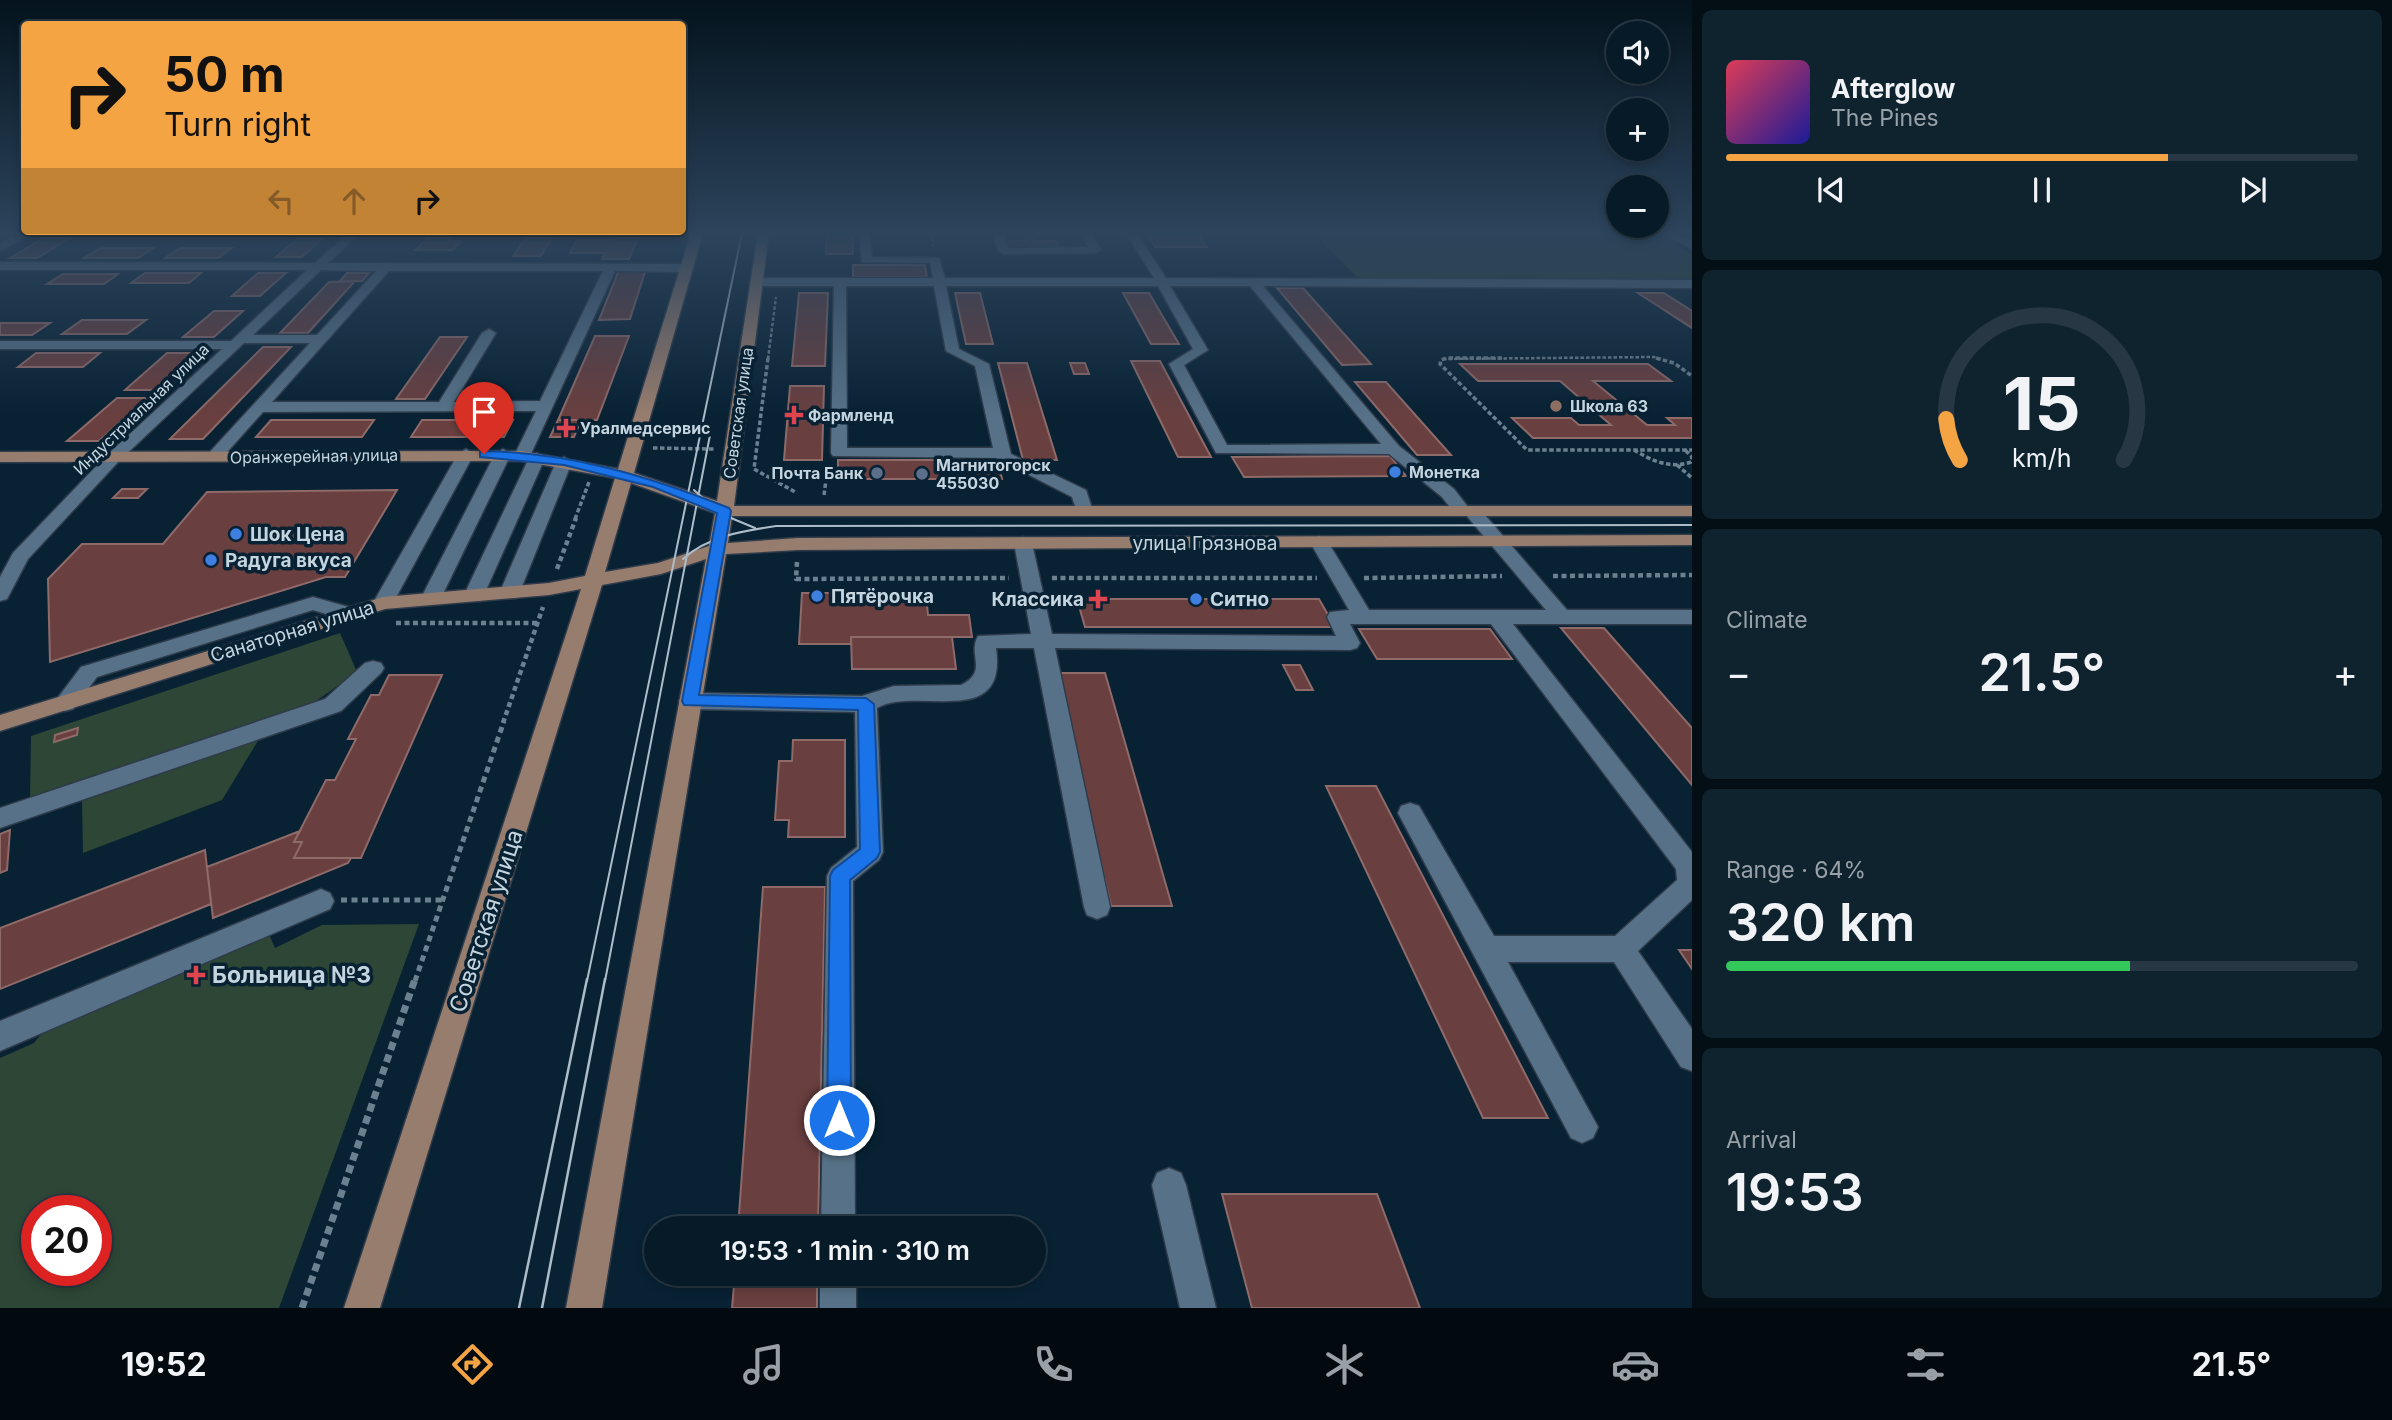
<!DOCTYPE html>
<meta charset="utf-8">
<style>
body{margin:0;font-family:Inter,sans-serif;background:#0f232f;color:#f1f3f6;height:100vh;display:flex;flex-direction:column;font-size:26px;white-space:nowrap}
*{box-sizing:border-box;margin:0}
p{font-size:23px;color:#98a1a7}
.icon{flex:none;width:38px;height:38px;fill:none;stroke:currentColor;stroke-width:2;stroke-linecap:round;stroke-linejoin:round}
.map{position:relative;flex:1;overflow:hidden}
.side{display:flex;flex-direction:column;gap:10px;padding:10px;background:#030e15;width:700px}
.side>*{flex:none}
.top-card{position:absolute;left:21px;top:21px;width:665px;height:214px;border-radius:7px;box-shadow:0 4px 10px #0003,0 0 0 2px #273844;background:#f4a443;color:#111;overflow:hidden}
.controls{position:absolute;left:1606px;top:21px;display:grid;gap:14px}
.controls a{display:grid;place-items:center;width:63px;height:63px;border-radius:50%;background:#061a27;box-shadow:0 4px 10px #0003,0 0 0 2px #273844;font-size:35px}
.speed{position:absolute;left:21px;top:1195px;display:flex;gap:14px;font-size:35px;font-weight:700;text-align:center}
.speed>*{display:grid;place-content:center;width:91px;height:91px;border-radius:50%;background:#061a27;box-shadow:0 4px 10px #0003,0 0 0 2px #273844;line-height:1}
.speed .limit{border:10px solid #d22;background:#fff;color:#111}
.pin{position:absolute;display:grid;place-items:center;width:60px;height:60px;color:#fff;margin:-72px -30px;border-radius:50% 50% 50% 0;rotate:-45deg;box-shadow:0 0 7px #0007}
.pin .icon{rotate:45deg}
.me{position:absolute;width:77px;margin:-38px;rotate:0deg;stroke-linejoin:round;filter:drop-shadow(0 0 5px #0008)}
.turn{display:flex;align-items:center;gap:24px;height:147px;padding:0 28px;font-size:32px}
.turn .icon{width:91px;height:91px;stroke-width:2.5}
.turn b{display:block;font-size:49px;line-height:60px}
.lanes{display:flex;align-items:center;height:66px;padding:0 28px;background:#0003;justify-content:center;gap:35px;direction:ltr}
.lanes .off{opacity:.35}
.big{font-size:52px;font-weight:600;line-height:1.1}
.side .card{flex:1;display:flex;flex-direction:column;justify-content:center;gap:10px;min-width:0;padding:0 24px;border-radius:10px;background:#0f232f}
.side .dial{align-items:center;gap:0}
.dial svg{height:182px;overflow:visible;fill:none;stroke:#273844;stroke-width:7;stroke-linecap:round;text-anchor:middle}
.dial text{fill:#f1f3f6;stroke:none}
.song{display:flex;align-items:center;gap:21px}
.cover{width:84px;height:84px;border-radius:10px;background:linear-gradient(135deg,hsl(350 70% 55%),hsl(240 70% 35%))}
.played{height:7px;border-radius:4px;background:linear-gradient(90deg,#f4a443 70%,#273844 70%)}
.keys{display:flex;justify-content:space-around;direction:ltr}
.heat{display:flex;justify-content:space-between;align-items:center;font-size:38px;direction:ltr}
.charge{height:10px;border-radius:5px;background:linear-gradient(90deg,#34c759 64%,#273844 0)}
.trip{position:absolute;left:644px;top:1216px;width:402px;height:70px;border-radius:35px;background:#061a27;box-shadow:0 4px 10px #0003,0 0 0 2px #273844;font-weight:600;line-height:70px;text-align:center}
.tab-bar{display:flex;height:112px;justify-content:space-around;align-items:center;background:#020a10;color:#98a1a7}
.tab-bar .icon{width:49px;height:49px}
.tab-bar .active{color:#f4a443}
.tab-bar b{font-size:32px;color:#f1f3f6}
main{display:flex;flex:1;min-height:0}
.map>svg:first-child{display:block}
</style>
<main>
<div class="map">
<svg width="1692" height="1308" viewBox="0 0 1692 1308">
<rect width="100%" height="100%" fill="#082234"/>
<path fill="#2d4635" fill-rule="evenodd" d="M1313,233H1656L1692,254V280L1359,279Z
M340,633L357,672L309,706L30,800L31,736Z
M259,739L222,800L83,853L82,801Z
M419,924L279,1308H0V1058L34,1043L51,1022L268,932L275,948L322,925ZM37,1211H96V1270H37Z"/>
<path fill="#693f3f" stroke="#8e6a69" stroke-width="2" d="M432,233H454L447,241H461L453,250H416Z
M529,233H555L541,256H513Z
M618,233H640L629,259H602L605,253H570L577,240H614Z
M827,233H852L853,254H826Z
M1024,233H1030L1033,241H1056L1060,250H1008L1004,241H1027Z
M1147,233H1197L1207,247H1155Z
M44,238H70L37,258H10Z
M297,239H322L302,257H276Z
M101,248H153L138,258H84Z
M180,248H232L218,258H165Z
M853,265H925L927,277H853Z
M646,269L630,319L599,320L619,270Z
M145,273H201L189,283H131Z
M258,273H286L260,296H232Z
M347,273H369L362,281L339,282Z
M63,274H118L104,284H47Z
M355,281L308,333H280L329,282Z
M1277,288H1303L1371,364L1342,365Z
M799,293H828L825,366H792Z
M955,293H980L993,344H966Z
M1123,293H1149L1179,344H1151Z
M1638,293H1664L1692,311V328Z
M214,311H243L214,337H183Z
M82,320H146L127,334H62Z
M0,323H50L32,335H0Z
M595,336H629L597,420H558Z
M440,337H467L425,399H396Z
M263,347H291L203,439H170Z
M36,353H100L83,367H18Z
M167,353H197L156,390H125Z
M1131,361H1160L1211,457H1178Z
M998,363H1027L1057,460H1023Z
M1070,363H1085L1089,374H1074Z
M1460,364H1648L1671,381H1593L1647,425H1675L1667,418H1692V438H1533L1512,418H1571L1579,425H1611L1560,381H1478Z
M1355,382H1386L1451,455H1417Z
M790,386H824L822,460H784Z
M117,398H147L99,441H67Z
M271,420H374L362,437H256Z
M422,420H513L504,437H411Z
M558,420H581L574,437H550Z
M1390,456L1406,476L1244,477L1232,457Z
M838,460H998L1002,479H838Z
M122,489H147L138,498H113Z
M397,490L345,577H326L50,662L48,579L82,544H163L207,492Z
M802,593H926L928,615H969L972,637H851V644H799Z
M1077,599H1319L1335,627H1085Z
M1561,628H1604L1692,728V785Z
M1359,629H1490L1512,659H1377Z
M851,637H952L956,669H852Z
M1283,665H1300L1313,690H1296Z
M1056,673H1105L1172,906H1111Z
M389,675H442L361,858H294L302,842H294L326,780H335L356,739H348L371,695H379Z
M78,728L77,735L54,742L55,735Z
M793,740H845V837H788L789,820H775L779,761H792Z
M1326,786H1376L1548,1118H1483Z
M10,830L7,870L0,873V834Z
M300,831L294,842H302L294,858H351L348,863L213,918L207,867Z
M205,850L211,904L0,989V928Z
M763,887H825L818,1228H738Z
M1679,950H1692V969Z
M1222,1194H1377L1420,1308H1252Z
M735,1274H817V1308H732Z"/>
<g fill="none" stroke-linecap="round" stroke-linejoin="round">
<defs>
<path id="minor" d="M19,233H33L0,251V243Z
M348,233H360L328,263L686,264L692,268L686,272L615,271L530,456L522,461L514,456L536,411L263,412L220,460H208L206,457L208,454L310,343H244L119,461L28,559L7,599L0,601V577L13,553L107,455L222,349H0V341H231L307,270H0V262L315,263ZM321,270L376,271L317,335H253ZM389,271H603L540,401L454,402L496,333L489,329L482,333L439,402H272Z
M859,233H870L872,257L939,258L945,278H1154L1126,233H1137L1166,278L1692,280V288L1263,286L1399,446L1454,489L1468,507H1478L1567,610H1692V624H1513L1692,852V900L1638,951L1692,1029V1071L1681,1067L1614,962H1508L1598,1127L1593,1138L1582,1143L1571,1138L1398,813L1401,806L1410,803L1419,806L1494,936H1615L1677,880L1676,869L1491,624H1350L1360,643L1357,648L1350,650L1055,648L1110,907L1107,915L1097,919L1087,915L1084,907L1034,648H996C1008,732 916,685 877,708L883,852L879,860L853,881L855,1228H821L827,876L831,868L857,847L855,712L690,709L682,707L679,701L682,695L690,693L862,696L894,686L961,685C989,671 967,655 978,636L1031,634L1014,543L1023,537L1032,543L1052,634L1336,636L1327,617L1330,612L1349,610L1310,542L1319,536L1328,542L1369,610H1546L1466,515H1456L1442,497L1389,454L1216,453L1169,364L1193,349L1158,286H946L959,349L989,364L1011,454L1086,490L1093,511L1090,515H1078L1072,497L996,458L833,456L831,453L834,286H756L750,282L756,278H933L930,263L862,262ZM846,286H934L946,351L975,366L993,448H847ZM1170,286H1250L1381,444L1227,445L1184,365L1208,350Z
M992,233H1003L1009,248L1088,247L1081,233H1092L1101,250L1095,253L1004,254L998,251Z
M1662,233H1676L1692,241V249Z
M466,449L474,454L393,603L390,607H376L373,603L458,454Z
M503,449L511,454L440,600L437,604H423L420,600L495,454Z
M537,453L545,458L483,597L480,601H466L463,597L529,458Z
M564,457L572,462L519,594L516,598H502L499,594L556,462Z
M313,597L356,609L359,614L356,619L349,621L313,610L97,677L73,709L65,711L57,709L54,703L81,667Z
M373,661L381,663L384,668L381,673L341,711L0,828V808L325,699L365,663Z
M321,889L330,893L334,901L330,909L0,1051V1021Z
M1169,1168L1181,1173L1186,1185L1216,1308H1180L1152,1185L1157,1173Z
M820,1274H856V1308H820Z"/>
<path id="major" d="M691,233H703L634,473L717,501L758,233H769L734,506H1692V516H732L728,543L798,538L1692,535V545L798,550L726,554L602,1308H566L706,559L661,574L602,585L380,1308H344L581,589L549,595L385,609L0,731V715L383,597L549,583L585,576L615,478L522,461L0,462V452L522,451L618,469ZM631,483L715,513L709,546L658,563L605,572Z"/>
</defs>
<use href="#minor" stroke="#2f3b4a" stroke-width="3"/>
<use href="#major" stroke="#2f3b4a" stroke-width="3"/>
<path stroke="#6c818f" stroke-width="2.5" stroke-dasharray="3.5 2" stroke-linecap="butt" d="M931,233L933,246
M768,359L776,297
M1443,359L1654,357L1662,359"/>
<path stroke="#6c818f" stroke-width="3.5" stroke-dasharray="4.5 2.5" stroke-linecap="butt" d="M768,358L754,469L797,493
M1502,358H1447L1441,360L1440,364L1527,450H1692
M1656,358L1674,363L1692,376
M653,448L714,449
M1634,450C1652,461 1670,469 1691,462L1692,457L1685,450
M1677,465L1692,478
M824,495L828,465
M575,519L589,482"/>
<path stroke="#6c818f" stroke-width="4.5" stroke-dasharray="5 3.5" stroke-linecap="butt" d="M797,562L796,579L1009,578
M557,569L576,518
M1553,576L1692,575
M1052,578H1317
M1364,578L1502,576
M396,623H538
M503,723L543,607"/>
<path stroke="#6c818f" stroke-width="5" stroke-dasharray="6 4.5" stroke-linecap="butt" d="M341,900H442
M415,981L504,721"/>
<path stroke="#6c818f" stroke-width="7" stroke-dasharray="8 5" stroke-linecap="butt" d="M302,1308L415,979"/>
<use href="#minor" fill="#577288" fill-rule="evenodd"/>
<use href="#major" fill="#977d6e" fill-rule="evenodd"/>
<path stroke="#acbdc9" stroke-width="2" d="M694,490L719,513L755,528
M683,559C708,536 743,531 776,526L1692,525
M587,981L742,233
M605,981L710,435"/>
<path stroke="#acbdc9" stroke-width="2.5" d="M519,1308L587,979
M542,1308L605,979"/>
</g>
<linearGradient id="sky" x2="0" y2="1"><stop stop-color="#04131d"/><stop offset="0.56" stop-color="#2c445c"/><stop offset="1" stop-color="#2c445c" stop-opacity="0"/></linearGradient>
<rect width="1692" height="416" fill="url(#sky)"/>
<path fill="#1a73e8" stroke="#114b97" stroke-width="2" d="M484,451C572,453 648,476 729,508L731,511L699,695L866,698L874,704L880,852L877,858L850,880L851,1120L847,1129L839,1132L830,1129L827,1120L830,876L833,870L860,849L858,710L684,705L682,701L717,513L653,487L564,465L480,457V452Z"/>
<circle fill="#8d6e63" stroke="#082234" stroke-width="2.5" cx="1556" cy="406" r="7"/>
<g fill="#e0444e" stroke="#082234" stroke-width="2.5">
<path d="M790.5 404.5h7v7h7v7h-7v7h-7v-7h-7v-7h7z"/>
<path d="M562.5 417.5h7v7h7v7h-7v7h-7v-7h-7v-7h7z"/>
<path d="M1094.5 588.5h7v7h7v7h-7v7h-7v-7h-7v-7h7z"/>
<path d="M192.5 964.5h7v7h7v7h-7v7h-7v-7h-7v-7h7z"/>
</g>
<g fill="#3f7fe0" stroke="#082234" stroke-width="2.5">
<circle cx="1395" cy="472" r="7"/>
<circle cx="236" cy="534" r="7"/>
<circle cx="211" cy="560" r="7"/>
<circle cx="817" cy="596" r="7"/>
<circle cx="1196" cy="599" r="7"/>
</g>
<g fill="#5c6f8a" stroke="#082234" stroke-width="2.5">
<circle cx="877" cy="473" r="7"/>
<circle cx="922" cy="474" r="7"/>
</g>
<g text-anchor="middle" stroke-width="7" stroke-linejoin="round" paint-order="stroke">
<g font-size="16" font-weight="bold" fill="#c5d5e0" stroke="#082234" text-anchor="start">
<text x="1570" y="412">Школа 63</text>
<text x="808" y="421">Фармленд</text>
<text x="580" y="434">Уралмедсервис</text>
<text x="936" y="471">Магнитогорск<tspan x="936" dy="18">455030</tspan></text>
<text x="1409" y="478">Монетка</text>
<text x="863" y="479" text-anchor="end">Почта Банк</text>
</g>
<g font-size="16" fill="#c5d5e0" stroke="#082234">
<text transform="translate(141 409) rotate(-44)" y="6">Индустриальная улица</text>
<text transform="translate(738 413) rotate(-82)" y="6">Советская улица</text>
<text transform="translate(314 456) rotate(-1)" y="6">Оранжерейная улица</text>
</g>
<g font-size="19" font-weight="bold" fill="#c5d5e0" stroke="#082234" text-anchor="start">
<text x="250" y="541">Шок Цена</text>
<text x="225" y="567">Радуга вкуса</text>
<text x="831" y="603">Пятёрочка</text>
<text x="1084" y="606" text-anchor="end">Классика</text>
<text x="1210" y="606">Ситно</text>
</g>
<g font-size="19" fill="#c5d5e0" stroke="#082234">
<text x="1205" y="550">улица Грязнова</text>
<text transform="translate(292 631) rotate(-17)" y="7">Санаторная улица</text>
</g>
<g font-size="23" fill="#c5d5e0" stroke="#082234">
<text transform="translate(486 921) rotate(-72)" y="8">Советская улица</text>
</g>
<g font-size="23" font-weight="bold" fill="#c5d5e0" stroke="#082234" text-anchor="start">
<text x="212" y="983">Больница №3</text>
</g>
</g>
</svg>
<div class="controls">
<a><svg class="icon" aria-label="sound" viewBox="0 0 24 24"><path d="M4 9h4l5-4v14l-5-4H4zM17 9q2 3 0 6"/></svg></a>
<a>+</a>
<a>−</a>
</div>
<div class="speed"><div class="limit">20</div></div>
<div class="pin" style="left:484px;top:454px;background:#d93025"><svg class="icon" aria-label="arrive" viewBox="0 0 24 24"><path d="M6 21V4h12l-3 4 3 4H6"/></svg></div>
<svg class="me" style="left:839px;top:1120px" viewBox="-20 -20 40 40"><circle r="17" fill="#1a73e8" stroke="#fff" stroke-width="3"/><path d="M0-11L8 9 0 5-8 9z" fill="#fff"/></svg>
<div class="trip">19:53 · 1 min · 310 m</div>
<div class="top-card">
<div class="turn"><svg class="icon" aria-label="right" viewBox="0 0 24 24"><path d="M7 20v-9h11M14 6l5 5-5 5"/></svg><div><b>50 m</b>Turn right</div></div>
<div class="lanes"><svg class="icon off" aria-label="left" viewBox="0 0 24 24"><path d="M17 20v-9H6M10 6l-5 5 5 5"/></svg><svg class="icon off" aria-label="ahead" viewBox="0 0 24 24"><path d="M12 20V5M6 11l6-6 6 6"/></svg><svg class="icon" aria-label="right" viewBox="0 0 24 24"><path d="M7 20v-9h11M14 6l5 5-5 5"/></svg></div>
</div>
</div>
<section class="side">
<div class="card">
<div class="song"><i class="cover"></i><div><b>Afterglow</b><p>The Pines</p></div></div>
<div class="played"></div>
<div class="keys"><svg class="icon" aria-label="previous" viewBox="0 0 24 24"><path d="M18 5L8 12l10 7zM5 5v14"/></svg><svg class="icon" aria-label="pause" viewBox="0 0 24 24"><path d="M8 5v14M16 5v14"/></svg><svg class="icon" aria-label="next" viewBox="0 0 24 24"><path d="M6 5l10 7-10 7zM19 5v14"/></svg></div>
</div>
<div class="card dial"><svg viewBox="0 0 100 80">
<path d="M14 69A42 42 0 1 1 86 69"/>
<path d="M14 69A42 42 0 0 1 8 51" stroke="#f4a443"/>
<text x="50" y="56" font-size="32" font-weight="700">15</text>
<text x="50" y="72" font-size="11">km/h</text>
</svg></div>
<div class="card"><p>Climate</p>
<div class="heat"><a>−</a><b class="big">21.5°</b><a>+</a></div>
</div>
<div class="card"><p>Range · 64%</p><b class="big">320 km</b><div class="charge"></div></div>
<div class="card"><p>Arrival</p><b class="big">19:53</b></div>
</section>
</main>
<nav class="tab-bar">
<b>19:52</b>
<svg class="icon active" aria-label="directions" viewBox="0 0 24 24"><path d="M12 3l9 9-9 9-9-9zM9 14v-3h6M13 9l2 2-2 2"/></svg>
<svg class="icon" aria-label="music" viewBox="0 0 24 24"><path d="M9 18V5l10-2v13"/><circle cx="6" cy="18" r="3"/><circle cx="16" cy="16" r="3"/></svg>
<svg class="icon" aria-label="phone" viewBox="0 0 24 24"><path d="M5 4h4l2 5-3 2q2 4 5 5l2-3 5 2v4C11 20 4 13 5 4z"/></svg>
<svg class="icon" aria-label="climate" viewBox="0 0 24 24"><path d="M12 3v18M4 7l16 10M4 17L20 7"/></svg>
<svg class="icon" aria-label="car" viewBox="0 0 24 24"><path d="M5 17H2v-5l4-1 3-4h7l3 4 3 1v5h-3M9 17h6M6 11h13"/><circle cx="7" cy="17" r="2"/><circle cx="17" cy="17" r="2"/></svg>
<svg class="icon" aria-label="filters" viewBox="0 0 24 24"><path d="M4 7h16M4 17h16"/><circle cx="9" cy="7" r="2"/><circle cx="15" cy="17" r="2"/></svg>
<b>21.5°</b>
</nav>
